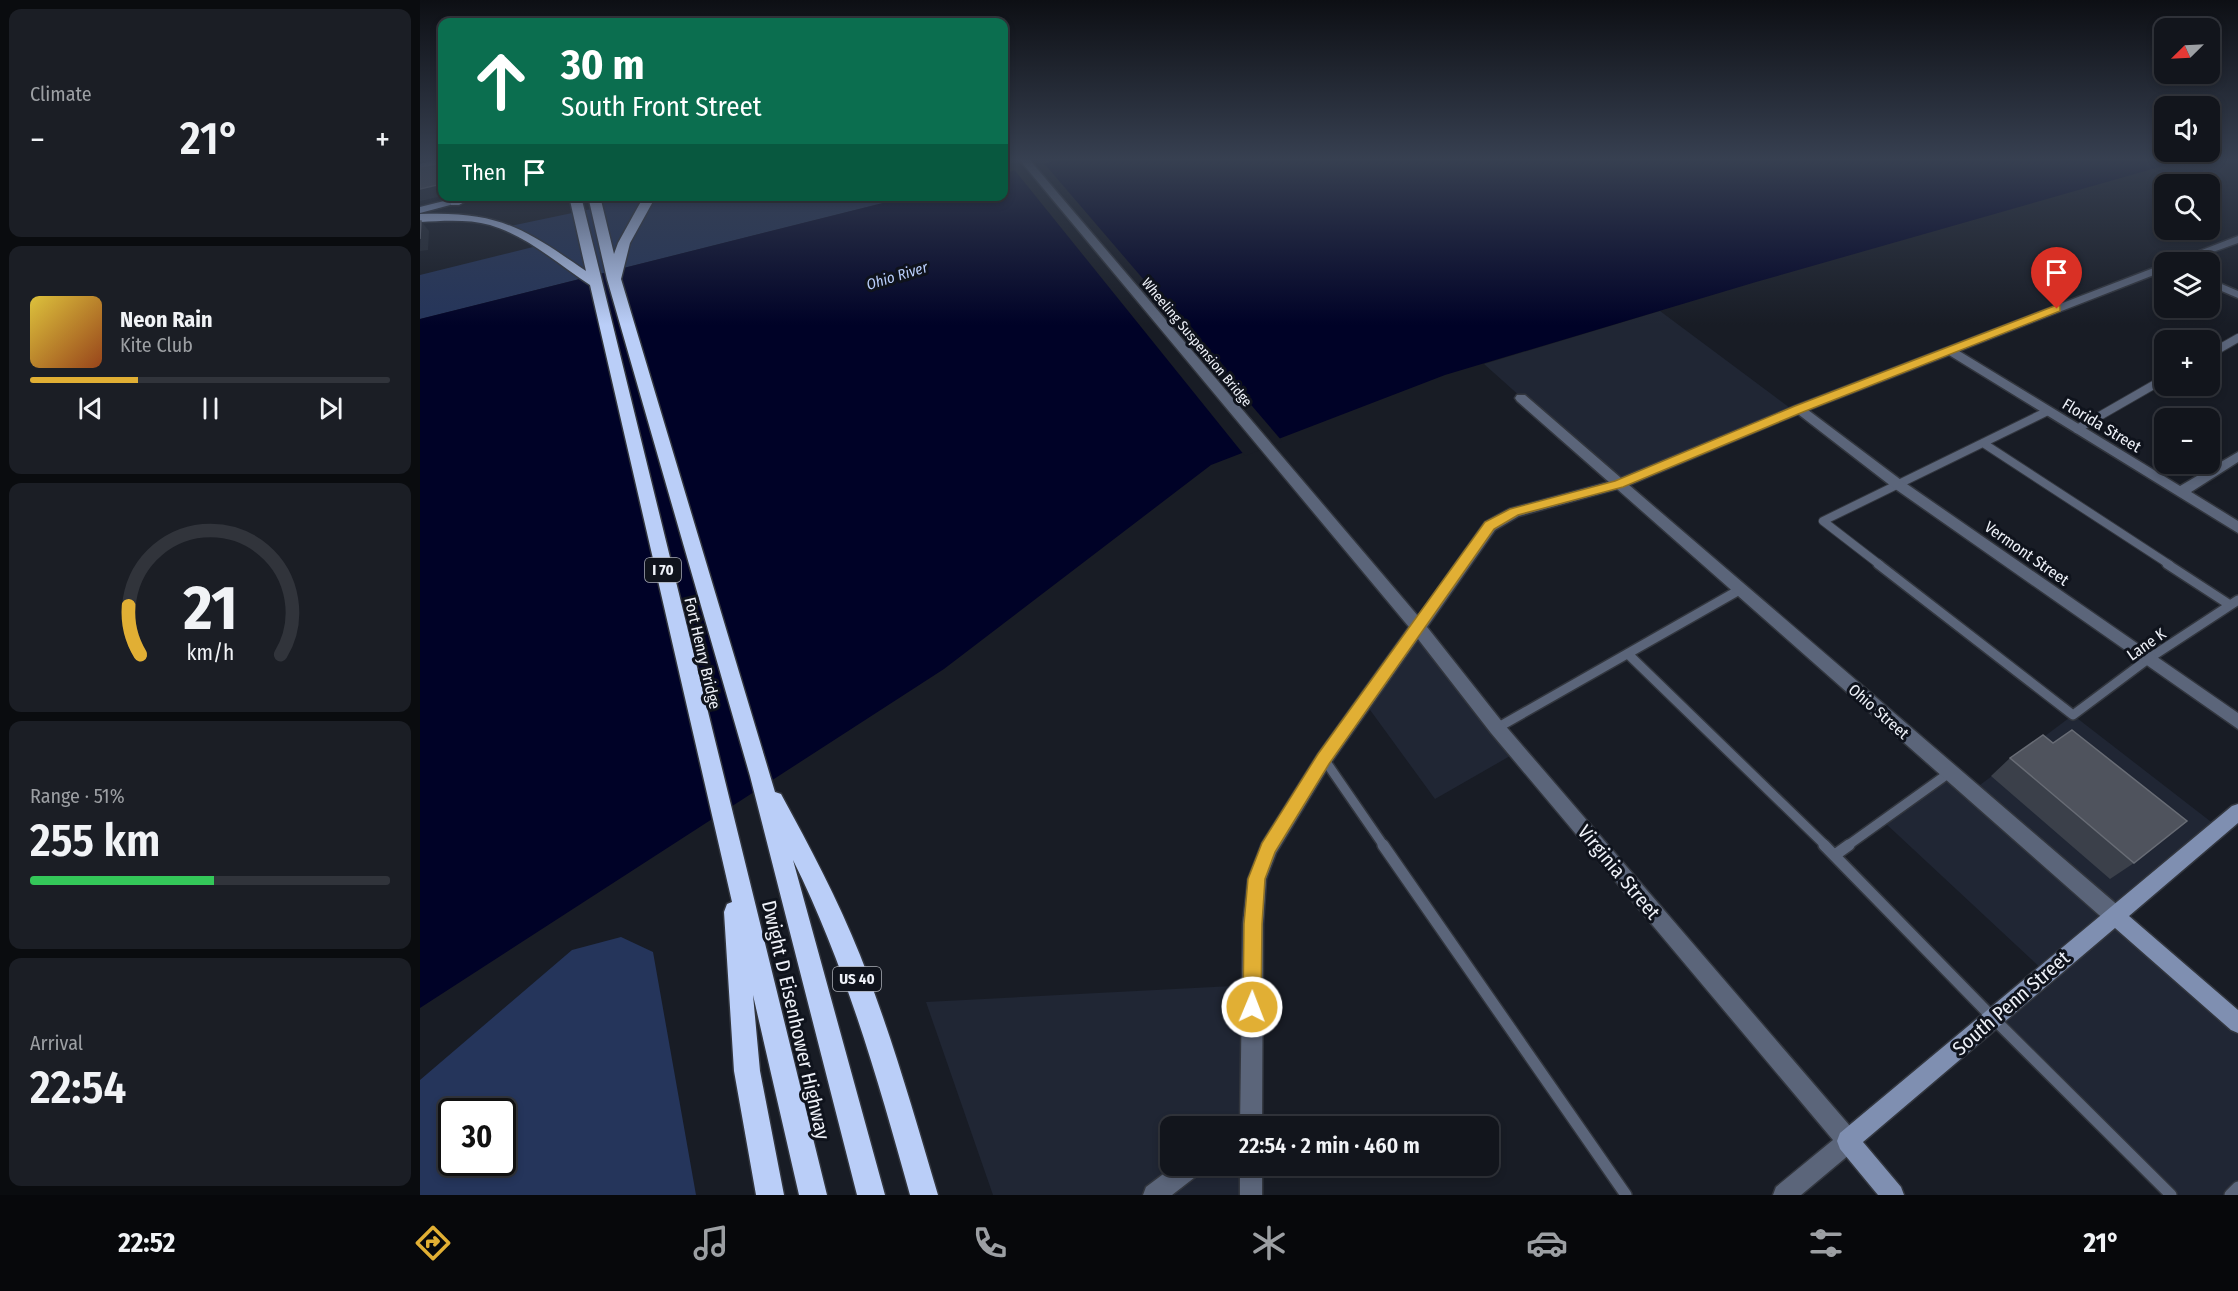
<!DOCTYPE html>
<meta charset="utf-8">
<style>
body{margin:0;font-family:"Fira Sans Condensed",sans-serif;background:#1b1e25;color:#f1f3f6;height:100vh;display:flex;flex-direction:column;font-size:22px;white-space:nowrap}
*{box-sizing:border-box;margin:0}
p{font-size:20px;color:#9c9fa3}
.icon{flex:none;width:33px;height:33px;fill:none;stroke:currentColor;stroke-width:2;stroke-linecap:round;stroke-linejoin:round}
.map{position:relative;flex:1;overflow:hidden}
.side{display:flex;flex-direction:column;gap:9px;padding:9px;background:#0a0c0f;width:420px}
.side>*{flex:none}
.banner{position:absolute;left:18px;top:18px;width:570px;height:183px;border-radius:12px;box-shadow:0 3px 9px #0003,0 0 0 2px #31343b;background:#0b6e4f;color:#fff;overflow:hidden}
.needle{width:39px;rotate:246deg}
.controls{position:absolute;left:1734px;top:18px;display:grid;gap:12px}
.controls a{display:grid;place-items:center;width:66px;height:66px;border-radius:12px;background:#12151c;box-shadow:0 3px 9px #0003,0 0 0 2px #31343b;font-size:30px}
.speed{position:absolute;left:18px;top:1098px;display:flex;gap:12px;font-size:30px;font-weight:700;text-align:center}
.speed>*{display:grid;place-content:center;width:78px;height:78px;border-radius:50%;background:#12151c;box-shadow:0 3px 9px #0003,0 0 0 2px #31343b;line-height:1}
.speed .limit{border:3px solid #111;border-radius:9px;background:#fff;color:#111}
.pin{position:absolute;display:grid;place-items:center;width:51px;height:51px;color:#fff;margin:-62px -26px;border-radius:50% 50% 50% 0;rotate:-45deg;box-shadow:0 0 6px #0007}
.pin .icon{rotate:45deg}
.me{position:absolute;width:66px;margin:-33px;rotate:1deg;stroke-linejoin:round;filter:drop-shadow(0 0 4px #0008)}
.turn{display:flex;align-items:center;gap:21px;height:126px;padding:0 24px;font-size:27px}
.turn .icon{width:78px;height:78px;stroke-width:2.5}
.turn b{display:block;font-size:42px;line-height:51px}
.then{display:flex;align-items:center;height:57px;padding:0 24px;background:#0003;gap:12px;font-size:22px}
.big{font-size:45px;font-weight:600;line-height:1.1}
.side .widget{flex:1;display:flex;flex-direction:column;justify-content:center;gap:9px;min-width:0;padding:0 21px;border-radius:12px;background:#1b1e25}
.side .dial{align-items:center;gap:0}
.dial svg{height:156px;overflow:visible;fill:none;stroke:#31343b;stroke-width:7;stroke-linecap:round;text-anchor:middle}
.dial text{fill:#f1f3f6;stroke:none}
.song{display:flex;align-items:center;gap:18px}
.cover{width:72px;height:72px;border-radius:9px;background:linear-gradient(135deg,hsl(50 70% 55%),hsl(20 70% 35%))}
.played{height:6px;border-radius:3px;background:linear-gradient(90deg,#e1af34 30%,#31343b 30%)}
.keys{display:flex;justify-content:space-around;direction:ltr}
.heat{display:flex;justify-content:space-between;align-items:center;font-size:33px;direction:ltr}
.charge{height:9px;border-radius:4px;background:linear-gradient(90deg,#34c759 51%,#31343b 0)}
.trip{position:absolute;left:740px;top:1116px;width:339px;height:60px;border-radius:12px;background:#12151c;box-shadow:0 3px 9px #0003,0 0 0 2px #31343b;font-weight:600;line-height:60px;text-align:center}
.tabs{display:flex;height:96px;justify-content:space-around;align-items:center;background:#07080b;color:#9c9fa3}
.tabs .icon{width:42px;height:42px}
.tabs .active{color:#e1af34}
.tabs b{font-size:27px;color:#f1f3f6}
main{display:flex;flex:1;min-height:0}
.map>svg:first-child{display:block}
</style>
<main>
<section class="side">
<div class="widget"><p>Climate</p>
<div class="heat"><a>−</a><b class="big">21°</b><a>+</a></div>
</div>
<div class="widget">
<div class="song"><i class="cover"></i><div><b>Neon Rain</b><p>Kite Club</p></div></div>
<div class="played"></div>
<div class="keys"><svg class="icon" aria-label="previous" viewBox="0 0 24 24"><path d="M18 5L8 12l10 7zM5 5v14"/></svg><svg class="icon" aria-label="pause" viewBox="0 0 24 24"><path d="M8 5v14M16 5v14"/></svg><svg class="icon" aria-label="next" viewBox="0 0 24 24"><path d="M6 5l10 7-10 7zM19 5v14"/></svg></div>
</div>
<div class="widget dial"><svg viewBox="0 0 100 80">
<path d="M14 69A42 42 0 1 1 86 69"/>
<path d="M14 69A42 42 0 0 1 8 44" stroke="#e1af34"/>
<text x="50" y="56" font-size="32" font-weight="700">21</text>
<text x="50" y="72" font-size="11">km/h</text>
</svg></div>
<div class="widget"><p>Range · 51%</p><b class="big">255 km</b><div class="charge"></div></div>
<div class="widget"><p>Arrival</p><b class="big">22:54</b></div>
</section>
<div class="map">
<svg width="1818" height="1195" viewBox="0 0 1818 1195">
<rect width="100%" height="100%" fill="#181c25"/>
<path fill="#202634" d="M1240,311L1374,411L1198,484L1064,364Z
M999,628L1097,752L1015,799L945,703Z
M1653,715L1799,828L1694,915L1818,1023V1187L1810,1195H1751L1574,1019L1626,973L1463,821L1529,773L1552,791Z
M832,985L831,1126H750V1166H831V1195H573L506,1002Z"/>
<path fill="#25355b" fill-rule="evenodd" d="M174,197H487L0,319V275L117,246L86,227L176,208Z
M201,937L233,952L276,1195H0V1080L152,950ZM32,1112H82V1162H32Z"/>
<path fill="#000227" d="M647,158H1771L1336,282L1025,375L791,465L524,669L0,1008V319L487,197L584,196V173Z"/>
<path fill="#181c25" d="M622,161L862,441L825,456L593,168Z"/>
<g fill="none" stroke-linecap="round" stroke-linejoin="round">
<defs>
<path id="lane-far3" d="M0,167L22,162
M1815,340L1818,338"/>
<path id="lane-far2" d="M1790,354L1818,338
M1657,429L1744,379
M1563,443L1750,565
M1460,565L1403,521L1628,411"/>
<path id="lane-far1" d="M1458,564L1653,715L1728,659L1818,600
M1747,564L1810,605
M1208,654L1406,846
M1077,728L1321,589
M904,759L964,846
M1427,846L1529,773"/>
<path id="lane" d="M963,845L1206,1195
M1404,845L1574,1019L1751,1195
M1415,855L1429,845
M1810,1195L1818,1187"/>
<path id="street" d="M598,158H608L998,616L1065,522L1089,509L1189,482L1097,401L1095,398L1097,395H1105L1201,478L1375,406L1744,264V271L1539,351L1760,486L1818,452V462L1771,492L1818,521V533L1529,355L1388,410L1481,480L1818,713V729L1471,486L1378,414L1209,485L1701,908L1704,915L1701,922L1694,924L1687,922L1197,489L1099,516L1075,530L1007,627L1083,723L1436,1133L1439,1141L1436,1149L1381,1195H1353L1356,1187L1413,1140L1071,733L998,639L910,764L856,853L846,879L843,924L842,1126H820L823,924L828,879L842,843L898,754L989,627Z
M1818,236V243L1765,262H1751Z
M1790,279L1818,291V298L1790,286Z
M754,1166H782L779,1174L752,1195H723L726,1187Z
M820,1166H842V1195H820Z"/>
<path id="secondary" d="M1818,804V823L1709,916L1818,1010V1033L1811,1030L1695,928L1443,1142L1481,1187L1484,1195H1458L1420,1149L1417,1141L1420,1133L1812,806Z"/>
<path id="primary" d="M44,196H64L0,213V207Z"/>
<path id="highway" d="M38,196H55L39,205H31V199Z
M149,196H161L407,1195H379L333,995L340,1071L364,1195H336L314,1071L304,912L307,904L312,902L170,285C138,264 107,236 70,225C48,219 23,221 0,222V214C79,211 103,228 166,271Z
M168,196H180L194,254L198,243L224,196H236L210,243L201,279L355,792L361,794C390,847 418,900 440,955C471,1033 494,1114 518,1195H490C458,1080 426,967 373,860L465,1195H437L330,776L187,279Z"/>
</defs>
<use href="#lane-far3" stroke="#32363e" stroke-width="8"/>
<use href="#lane-far2" stroke="#32363e" stroke-width="10"/>
<use href="#lane-far1" stroke="#32363e" stroke-width="12"/>
<use href="#lane" stroke="#32363e" stroke-width="14"/>
<use href="#street" stroke="#32363e" stroke-width="3"/>
<use href="#secondary" stroke="#32363e" stroke-width="3"/>
<use href="#primary" stroke="#32363e" stroke-width="3"/>
<use href="#highway" stroke="#32363e" stroke-width="3"/>
<use href="#lane-far3" stroke="#5b657a" stroke-width="6"/>
<use href="#lane-far2" stroke="#5b657a" stroke-width="8"/>
<use href="#lane-far1" stroke="#5b657a" stroke-width="9"/>
<use href="#lane" stroke="#5b657a" stroke-width="11"/>
<use href="#street" fill="#5b657a" fill-rule="evenodd"/>
<use href="#secondary" fill="#7f8fb1" fill-rule="evenodd"/>
<use href="#primary" fill="#9bb0dc" fill-rule="evenodd"/>
<use href="#highway" fill="#bacef8" fill-rule="evenodd"/>
</g>
<path fill="#3b404a" d="M1590,758L1714,863L1690,879L1571,776Z"/>
<path fill="#252a33" d="M0,158H9V160L0,162Z
M22,184V196L0,201V189Z
M1,221L9,231L8,250L0,251Z"/>
<path fill="#4f535d" stroke="#686c75" stroke-width="1.5" d="M22,163V184L0,189V167Z
M0,221H1L0,239Z
M1652,730L1767,821L1714,863L1590,758L1623,735L1633,743Z"/>
<linearGradient id="sky" x2="0" y2="1"><stop stop-color="#0d0f14"/><stop offset="0.49" stop-color="#374051"/><stop offset="1" stop-color="#374051" stop-opacity="0"/></linearGradient>
<rect width="1818" height="325" fill="url(#sky)"/>
<path fill="#e1af34" stroke="#927222" stroke-width="1.5" d="M1637,305L1640,306V311L1383,412L1203,487L1098,515L1074,529L909,764L855,852L845,879L842,924L841,1007L838,1014L832,1016L825,1014L823,1007L824,924L828,879L842,843L898,754L1065,522L1090,509L1195,481L1375,406Z"/>
<g text-anchor="middle" stroke-width="6" stroke-linejoin="round" paint-order="stroke">
<g font-size="14" fill="#eef1f8" stroke="#0f131c">
<text transform="translate(777 342) rotate(50)" y="5">Wheeling Suspension Bridge</text>
</g>
<g font-size="15" font-style="italic" fill="#b9cefa" stroke="#0f131c">
<text transform="translate(477 276) rotate(-17)" y="5">Ohio River</text>
</g>
<g fill="#0f131c" stroke="#abaeb6" stroke-width="1.5">
<rect x="225" y="558" width="36" height="24" rx="4.5"/>
<rect x="413" y="967" width="48" height="24" rx="4.5"/>
</g>
<g font-size="15" font-weight="bold" fill="#eef1f8">
<text x="243" y="575">I 70</text>
<text x="437" y="984">US 40</text>
</g>
<g font-size="16" fill="#eef1f8" stroke="#0f131c">
<text transform="translate(1682 425) rotate(31)" y="6">Florida Street</text>
<text transform="translate(1607 553) rotate(35)" y="6">Vermont Street</text>
<text transform="translate(1726 644) rotate(-35)" y="6">Lane K</text>
<text transform="translate(283 653) rotate(77)" y="6">Fort Henry Bridge</text>
<text transform="translate(1459 711) rotate(41)" y="6">Ohio Street</text>
</g>
<g font-size="20" fill="#eef1f8" stroke="#0f131c">
<text transform="translate(1199 872) rotate(50)" y="7">Virginia Street</text>
<text transform="translate(1591 1003) rotate(-41)" y="7">South Penn Street</text>
<text transform="translate(376 1020) rotate(77)" y="7">Dwight D Eisenhower Highway</text>
</g>
</g>
</svg>
<div class="controls">
<a><svg class="needle" viewBox="-14 -14 28 28"><path d="M0-13l5 13h-10z" fill="#e53935"/><path d="M0 13l5-13h-10z" fill="#9c9fa3"/></svg></a>
<a><svg class="icon" aria-label="sound" viewBox="0 0 24 24"><path d="M4 9h4l5-4v14l-5-4H4zM17 9q2 3 0 6"/></svg></a>
<a><svg class="icon" aria-label="search" viewBox="0 0 24 24"><circle cx="10" cy="10" r="6"/><path d="M15 15l6 6"/></svg></a>
<a><svg class="icon" aria-label="layers" viewBox="0 0 24 24"><path d="M12 4l9 5-9 5-9-5zM3 14l9 5 9-5"/></svg></a>
<a>+</a>
<a>−</a>
</div>
<div class="speed"><div class="limit">30</div></div>
<div class="pin" style="left:1637px;top:309px;background:#d93025"><svg class="icon" aria-label="arrive" viewBox="0 0 24 24"><path d="M6 21V4h12l-3 4 3 4H6"/></svg></div>
<svg class="me" style="left:832px;top:1007px" viewBox="-20 -20 40 40"><circle r="17" fill="#e1af34" stroke="#fff" stroke-width="3"/><path d="M0-11L8 9 0 5-8 9z" fill="#fff"/></svg>
<div class="trip">22:54 · 2 min · 460 m</div>
<div class="banner">
<div class="turn"><svg class="icon" aria-label="ahead" viewBox="0 0 24 24"><path d="M12 20V5M6 11l6-6 6 6"/></svg><div><b>30 m</b>South Front Street</div></div>
<div class="then">Then<svg class="icon" aria-label="arrive" viewBox="0 0 24 24"><path d="M6 21V4h12l-3 4 3 4H6"/></svg></div>
</div>
</div>
</main>
<nav class="tabs">
<b>22:52</b>
<svg class="icon active" aria-label="directions" viewBox="0 0 24 24"><path d="M12 3l9 9-9 9-9-9zM9 14v-3h6M13 9l2 2-2 2"/></svg>
<svg class="icon" aria-label="music" viewBox="0 0 24 24"><path d="M9 18V5l10-2v13"/><circle cx="6" cy="18" r="3"/><circle cx="16" cy="16" r="3"/></svg>
<svg class="icon" aria-label="phone" viewBox="0 0 24 24"><path d="M5 4h4l2 5-3 2q2 4 5 5l2-3 5 2v4C11 20 4 13 5 4z"/></svg>
<svg class="icon" aria-label="climate" viewBox="0 0 24 24"><path d="M12 3v18M4 7l16 10M4 17L20 7"/></svg>
<svg class="icon" aria-label="car" viewBox="0 0 24 24"><path d="M5 17H2v-5l4-1 3-4h7l3 4 3 1v5h-3M9 17h6M6 11h13"/><circle cx="7" cy="17" r="2"/><circle cx="17" cy="17" r="2"/></svg>
<svg class="icon" aria-label="filters" viewBox="0 0 24 24"><path d="M4 7h16M4 17h16"/><circle cx="9" cy="7" r="2"/><circle cx="15" cy="17" r="2"/></svg>
<b>21°</b>
</nav>
